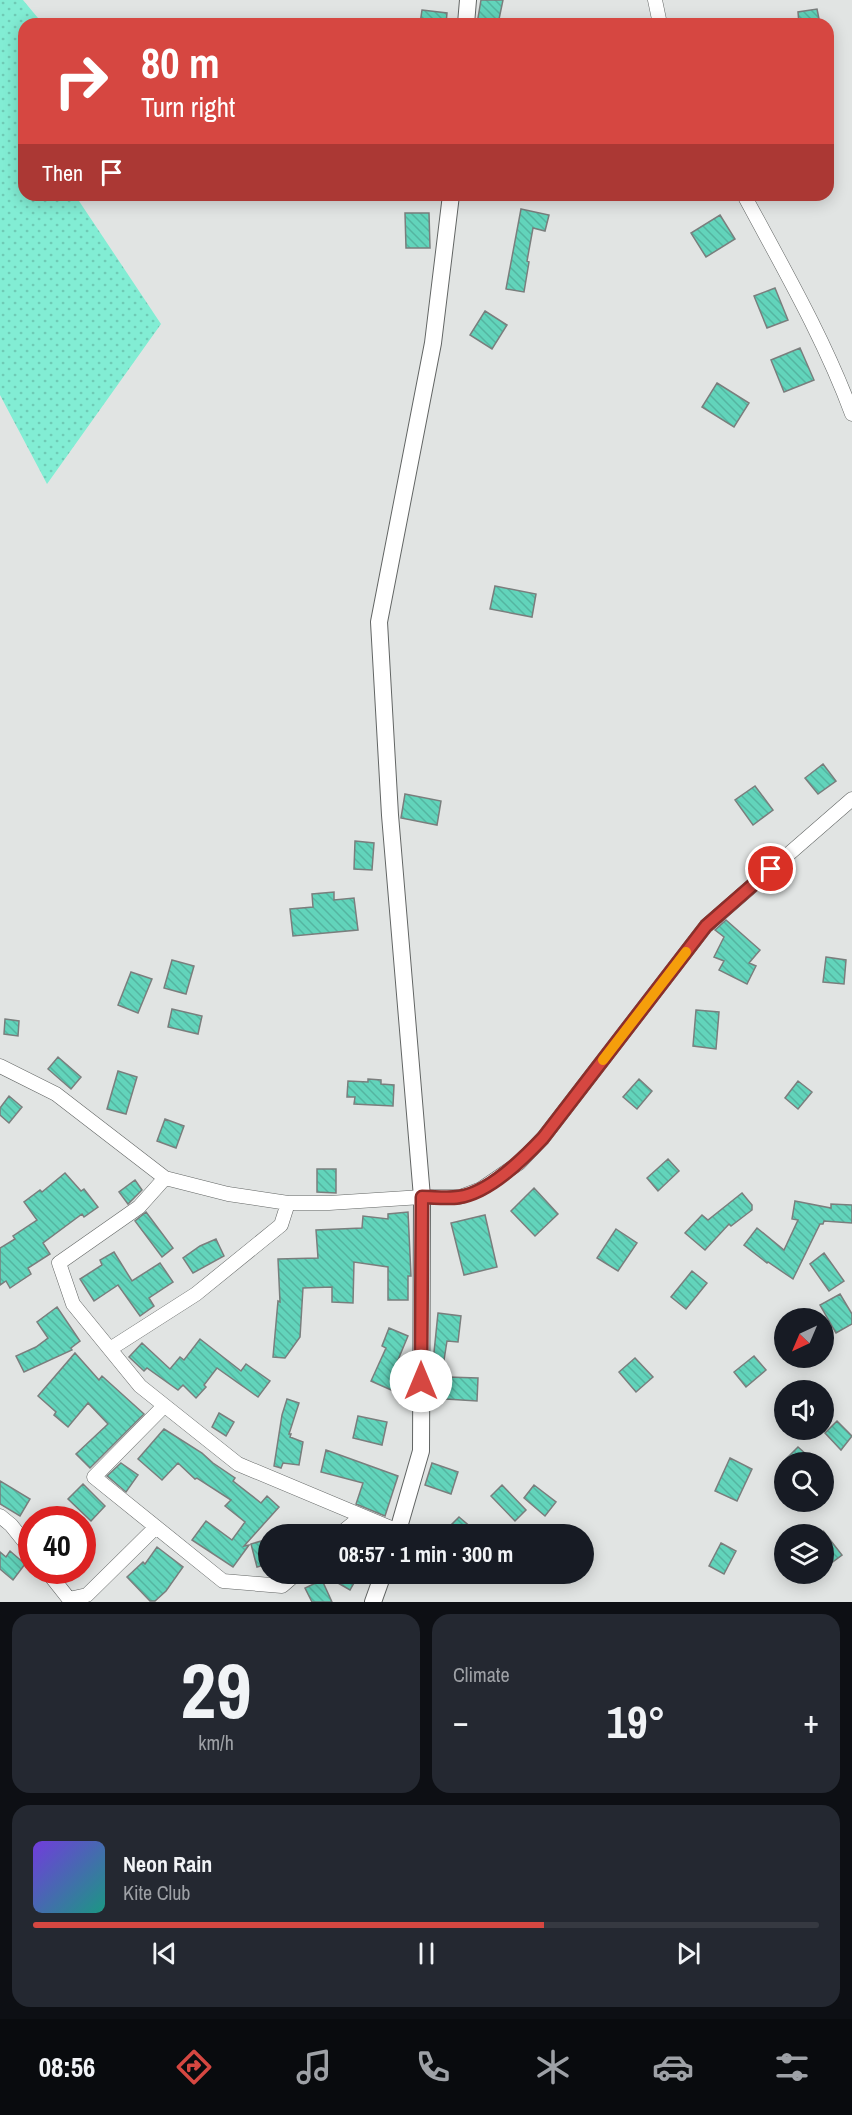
<!DOCTYPE html>
<meta charset="utf-8">
<style>
body{margin:0;font-family:"Archivo Narrow",sans-serif;background:#242831;color:#f1f3f6;height:100vh;display:flex;flex-direction:column;font-size:22px;white-space:nowrap}
*{box-sizing:border-box;margin:0}
p{font-size:20px;color:#9ea1a6}
.icon{flex:none;width:33px;height:33px;fill:none;stroke:currentColor;stroke-width:2;stroke-linecap:round;stroke-linejoin:round}
.map{position:relative;height:1602px;overflow:hidden}
.details{display:flex;flex-direction:column;gap:12px;padding:12px;background:#0d0f14;flex:1}
.details>*{flex:none}
.banner{position:absolute;left:18px;top:18px;width:816px;height:183px;border-radius:18px;box-shadow:0 3px 15px #0003;background:#d64741;color:#fff;overflow:hidden}
.needle{width:39px;rotate:224deg}
.tools{position:absolute;left:774px;top:1308px;display:grid;gap:12px}
.tools a{display:grid;place-items:center;width:60px;height:60px;border-radius:50%;background:#171b24;box-shadow:0 3px 15px #0003;font-size:30px}
.speed{position:absolute;left:18px;top:1506px;display:flex;gap:12px;font-size:30px;font-weight:700;text-align:center}
.speed>*{display:grid;place-content:center;width:78px;height:78px;border-radius:50%;background:#171b24;box-shadow:0 3px 15px #0003;line-height:1}
.speed .limit{border:9px solid #d22;background:#fff;color:#111}
.pin{position:absolute;display:grid;place-items:center;width:51px;height:51px;color:#fff;margin:-26px;border:3px solid #fff;border-radius:50%;box-shadow:0 2px 6px #0007}
.me{position:absolute;width:66px;margin:-33px;rotate:0deg;stroke-linejoin:round;filter:drop-shadow(0 0 4px #0008)}
.turn{display:flex;align-items:center;gap:21px;height:126px;padding:0 24px;font-size:27px}
.turn .icon{width:78px;height:78px;stroke-width:2.5}
.turn b{display:block;font-size:42px;line-height:51px}
.then{display:flex;align-items:center;height:57px;padding:0 24px;background:#0003;gap:12px;font-size:22px}
.big{font-size:45px;font-weight:800;line-height:1.1}
.details .card{flex:1;display:flex;flex-direction:column;justify-content:center;gap:9px;min-width:0;padding:0 21px;border-radius:18px;background:#242831}
.details .dial{align-items:center;gap:0}
.dial b{font-size:78px;line-height:1}
.song{display:flex;align-items:center;gap:18px}
.cover{width:72px;height:72px;border-radius:9px;background:linear-gradient(135deg,hsl(260 70% 55%),hsl(170 70% 35%))}
.played{height:6px;border-radius:3px;background:linear-gradient(90deg,#d64741 65%,#363941 65%)}
.keys{display:flex;justify-content:space-around;direction:ltr}
.heat{display:flex;justify-content:space-between;align-items:center;font-size:33px;direction:ltr}
.details .tiles{flex:1;display:grid;gap:12px;grid-template-columns:1fr 1fr}
.card:last-child{grid-column:span 2}
.trip{position:absolute;left:258px;top:1524px;width:336px;height:60px;border-radius:30px;background:#171b24;box-shadow:0 3px 15px #0003;font-weight:800;line-height:60px;text-align:center}
.tabs{display:flex;height:96px;justify-content:space-around;align-items:center;background:#090b0e;color:#9ea1a6}
.tabs .icon{width:42px;height:42px}
.tabs .active{color:#d64741}
.tabs b{font-size:27px;color:#f1f3f6}
.map>svg:first-child{display:block}
</style>
<div class="map">
<svg width="852" height="1602" viewBox="0 0 852 1602">
<defs>
<pattern id="grass-dots" width="8" height="8" patternUnits="userSpaceOnUse" patternTransform="scale(1.5)"><rect width="8" height="8" fill="#82edd4"/><path d="M2 2h.1M6 6h.1" fill="none" stroke="#6fcab5" stroke-width="1.8" stroke-linecap="round"/></pattern>
<pattern id="building-back-hatch" width="6" height="6" patternUnits="userSpaceOnUse" patternTransform="scale(1.5)"><rect width="6" height="6" fill="#62d4bb"/><path d="M-1 5l2 2M0 0l6 6M5-1l2 2" fill="none" stroke="#54b5a0"/></pattern>
</defs>
<rect width="100%" height="100%" fill="#e1e4e3"/>
<path fill="url(#grass-dots)" d="M0,0H23L43,24H24V195H75L161,324L47,484L0,395Z"/>
<path fill="url(#building-back-hatch)" stroke="#7a7e7d" stroke-width="1.5" d="M481,0H503L498,24H477Z
M817,9L820,24H799L798,12Z
M422,10L447,13L446,24H420Z
M521,209L549,215L545,231L533,228L527,261L529,262L524,292L506,289Z
M405,213H429L430,248H406Z
M720,215L735,239L706,257L691,233Z
M775,288L788,320L767,328L754,296Z
M485,311L507,325L492,349L470,335Z
M800,348L814,380L784,392L771,360Z
M717,383L749,403L734,427L702,407Z
M495,586L536,594L532,617L490,609Z
M823,764L836,781L818,794L805,778Z
M755,786L773,810L753,825L735,800Z
M405,794L441,801L437,825L401,818Z
M355,841L374,843L372,870L354,869Z
M334,892V900L354,898L358,930L293,936L290,909L313,907L312,894Z
M726,920L760,950L749,963L756,966L747,984L719,970L724,961L714,957L724,937L715,930Z
M826,957L846,960L844,984L823,982Z
M172,960L194,966L186,994L164,988Z
M131,972L152,979L138,1013L118,1005Z
M172,1009L202,1016L198,1034L168,1027Z
M696,1010L719,1012L716,1049L693,1046Z
M5,1019L19,1021L18,1036L4,1034Z
M58,1057L81,1077L71,1089L48,1069Z
M118,1071L137,1077L126,1114L107,1109Z
M368,1079L381,1080V1084L394,1085L393,1106L354,1104L355,1097H347L348,1081L368,1082Z
M639,1079L652,1091L637,1109L623,1097Z
M798,1081L812,1092L798,1109L785,1098Z
M9,1096L22,1107L9,1123L0,1115V1108Z
M165,1119L184,1126L176,1148L157,1141Z
M668,1159L679,1171L658,1191L647,1178Z
M317,1169H336V1193L317,1192Z
M65,1173L81,1191L84,1189L98,1207L84,1217L82,1214L43,1243L50,1254L28,1268L31,1274L10,1288L6,1281L0,1285V1248L15,1239L13,1236L37,1220L24,1202L40,1190L42,1192Z
M135,1180L142,1190L128,1204L119,1192Z
M534,1188L558,1214L535,1236L511,1211Z
M742,1193L752,1205V1210L731,1226L729,1224L705,1250L685,1233L702,1215L708,1220Z
M795,1201L831,1208V1204L852,1205V1223L824,1221L823,1224H820L793,1279L768,1262L767,1263L744,1245L757,1228L784,1250L798,1220L792,1219Z
M146,1212L173,1248L162,1257L135,1221Z
M408,1212L411,1276H408V1300H388V1267L354,1262L353,1303L332,1302V1287L303,1288L300,1337L285,1358L273,1357L278,1301L280,1302L278,1259L318,1258L316,1230L362,1228L363,1216L388,1219V1214Z
M485,1215L497,1267L464,1275L451,1223Z
M616,1229L637,1243L618,1271L597,1258Z
M216,1239L224,1256L193,1273L183,1258L200,1246Z
M114,1252L132,1281L160,1263L173,1282L149,1298L154,1306L140,1316L118,1285L94,1301L80,1279L102,1265L100,1260Z
M824,1253L844,1281L829,1291L810,1264Z
M692,1271L707,1283L686,1309L671,1297Z
M840,1294L852,1314V1324L836,1333L820,1305Z
M57,1307L80,1341L71,1348L72,1350L24,1372L16,1356L36,1347L48,1338L37,1322Z
M438,1313L461,1316L458,1342L447,1341L442,1373L432,1372Z
M389,1328L408,1336L398,1360L410,1366L398,1393L371,1381L386,1348L382,1346Z
M200,1339L241,1371L246,1364L270,1381L258,1397L217,1368L204,1385L206,1387L196,1398L183,1385L178,1390L147,1368L144,1371L129,1357L142,1343L170,1369L180,1357L184,1360Z
M75,1353L99,1380L102,1376L144,1414L90,1468L76,1454L108,1424L88,1403L68,1427L54,1415L56,1412L38,1396Z
M754,1356L766,1370L746,1387L734,1372Z
M635,1358L653,1377L636,1392L619,1372Z
M447,1377L478,1378L477,1401L446,1399Z
M287,1399L299,1403L289,1434H291L290,1437L303,1442L299,1465L283,1463L281,1468L274,1466L282,1415Z
M219,1413L234,1422L226,1436L212,1427Z
M358,1416L387,1422L382,1445L353,1438Z
M837,1421L852,1436L841,1450L825,1433Z
M164,1429L202,1453L213,1463L235,1478L233,1481L261,1503L267,1496L279,1507L244,1546L249,1545L233,1567L192,1540L206,1521L232,1540L245,1522L225,1506L231,1500L197,1478L195,1479L178,1463L162,1480L138,1459Z
M798,1447L815,1462H783Z
M326,1450L398,1476L385,1516L356,1504L363,1483L321,1472Z
M730,1458L752,1469L737,1501L715,1491Z
M121,1463L138,1475L126,1492L107,1476Z
M432,1463L458,1472L451,1494L425,1485Z
M0,1481L30,1499L20,1516L0,1504Z
M83,1484L105,1506L91,1521L68,1499Z
M502,1485L526,1510L515,1521L491,1496Z
M534,1485L556,1502L545,1516L524,1498Z
M459,1517L479,1534H442Z
M824,1532L842,1555L830,1564L824,1556Z
M268,1539V1564L257,1567L251,1544Z
M721,1543L736,1551L724,1574L709,1566Z
M157,1547L183,1567L166,1591L155,1601H150L127,1577L143,1562L145,1564Z
M10,1551L25,1564L13,1580L0,1569V1552L6,1557Z
M322,1574H359L350,1590Z
M322,1580L332,1602H312L305,1588Z"/>
<g fill="none" stroke-linecap="round" stroke-linejoin="round">
<defs>
<path id="minor" d="M655,0L660,24
M744,195C782,266 824,338 852,414
M0,1066L56,1094L165,1178L228,1194L288,1203H329L422,1197H460L481,1189L519,1163L543,1138L706,926L852,799
M165,1178L139,1207L59,1263L73,1304L140,1386L238,1464L398,1531
M110,1349L196,1294L281,1225L288,1203
M164,1406L94,1477L223,1581L282,1586L296,1574
M0,1516L11,1525L32,1551
M340,1534L362,1516
M46,1570L69,1599L87,1595L156,1527"/>
<path id="tertiary" d="M466,24L468,0
M397,1534L421,1451L422,1197L390,815L379,622L433,343L451,195
M373,1602L383,1574"/>
</defs>
<use href="#minor" stroke="#626564" stroke-width="15"/>
<use href="#tertiary" stroke="#626564" stroke-width="18"/>
<use href="#minor" stroke="#fff" stroke-width="14"/>
<use href="#tertiary" stroke="#fff" stroke-width="16"/>
</g>
<g fill="none" stroke-linecap="round" stroke-linejoin="round">
<defs>
<path id="route" d="M421,1381L422,1197C434,1197 448,1199 459,1197C489,1193 523,1159 543,1138L706,926L771,869"/>
</defs>
<use href="#route" stroke="#8b2e2a" stroke-width="15"/>
<use href="#route" stroke="#d64741" stroke-width="10"/>
<path stroke="#f59e0b" stroke-width="10" d="M603,1060L686,952"/>
</g>
</svg>
<div class="tools">
<a><svg class="needle" viewBox="-14 -14 28 28"><path d="M0-13l5 13h-10z" fill="#e53935"/><path d="M0 13l5-13h-10z" fill="#9ea1a6"/></svg></a>
<a><svg class="icon" aria-label="sound" viewBox="0 0 24 24"><path d="M4 9h4l5-4v14l-5-4H4zM17 9q2 3 0 6"/></svg></a>
<a><svg class="icon" aria-label="search" viewBox="0 0 24 24"><circle cx="10" cy="10" r="6"/><path d="M15 15l6 6"/></svg></a>
<a><svg class="icon" aria-label="layers" viewBox="0 0 24 24"><path d="M12 4l9 5-9 5-9-5zM3 14l9 5 9-5"/></svg></a>
</div>
<div class="speed"><div class="limit">40</div></div>
<div class="pin" style="left:771px;top:869px;background:#d93025"><svg class="icon" aria-label="arrive" viewBox="0 0 24 24"><path d="M6 21V4h12l-3 4 3 4H6"/></svg></div>
<svg class="me" style="left:421px;top:1381px" viewBox="-20 -20 40 40"><circle r="19" fill="#fff"/><path d="M0-13L10 11 0 6-10 11z" fill="#d64741"/></svg>
<div class="trip">08:57 · 1 min · 300 m</div>
<div class="banner">
<div class="turn"><svg class="icon" aria-label="right" viewBox="0 0 24 24"><path d="M7 20v-9h11M14 6l5 5-5 5"/></svg><div><b>80 m</b>Turn right</div></div>
<div class="then">Then<svg class="icon" aria-label="arrive" viewBox="0 0 24 24"><path d="M6 21V4h12l-3 4 3 4H6"/></svg></div>
</div>
</div>
<section class="details">
<div class="tiles">
<div class="card dial"><b>29</b><p>km/h</p></div>
<div class="card"><p>Climate</p>
<div class="heat"><a>−</a><b class="big">19°</b><a>+</a></div>
</div>
<div class="card">
<div class="song"><i class="cover"></i><div><b>Neon Rain</b><p>Kite Club</p></div></div>
<div class="played"></div>
<div class="keys"><svg class="icon" aria-label="previous" viewBox="0 0 24 24"><path d="M18 5L8 12l10 7zM5 5v14"/></svg><svg class="icon" aria-label="pause" viewBox="0 0 24 24"><path d="M8 5v14M16 5v14"/></svg><svg class="icon" aria-label="next" viewBox="0 0 24 24"><path d="M6 5l10 7-10 7zM19 5v14"/></svg></div>
</div>
</div>
</section>
<nav class="tabs">
<b>08:56</b>
<svg class="icon active" aria-label="directions" viewBox="0 0 24 24"><path d="M12 3l9 9-9 9-9-9zM9 14v-3h6M13 9l2 2-2 2"/></svg>
<svg class="icon" aria-label="music" viewBox="0 0 24 24"><path d="M9 18V5l10-2v13"/><circle cx="6" cy="18" r="3"/><circle cx="16" cy="16" r="3"/></svg>
<svg class="icon" aria-label="phone" viewBox="0 0 24 24"><path d="M5 4h4l2 5-3 2q2 4 5 5l2-3 5 2v4C11 20 4 13 5 4z"/></svg>
<svg class="icon" aria-label="climate" viewBox="0 0 24 24"><path d="M12 3v18M4 7l16 10M4 17L20 7"/></svg>
<svg class="icon" aria-label="car" viewBox="0 0 24 24"><path d="M5 17H2v-5l4-1 3-4h7l3 4 3 1v5h-3M9 17h6M6 11h13"/><circle cx="7" cy="17" r="2"/><circle cx="17" cy="17" r="2"/></svg>
<svg class="icon" aria-label="filters" viewBox="0 0 24 24"><path d="M4 7h16M4 17h16"/><circle cx="9" cy="7" r="2"/><circle cx="15" cy="17" r="2"/></svg>
</nav>
